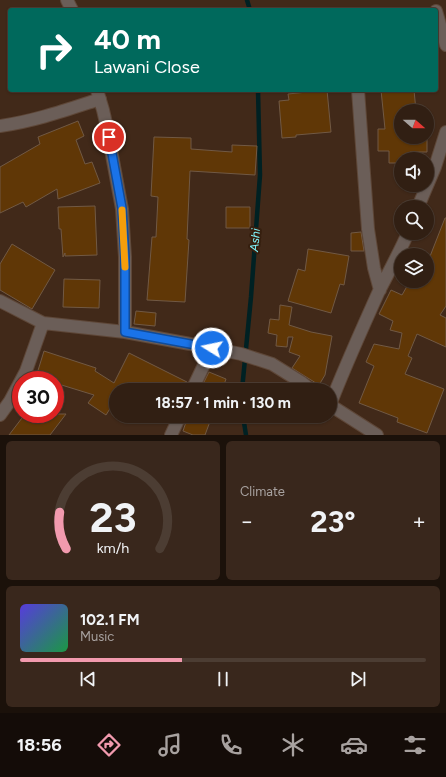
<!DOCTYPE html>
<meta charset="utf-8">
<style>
body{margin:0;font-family:Figtree,sans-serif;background:#39271c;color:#f1f3f6;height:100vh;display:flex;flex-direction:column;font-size:15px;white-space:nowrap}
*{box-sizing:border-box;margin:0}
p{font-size:13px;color:#a8a2a0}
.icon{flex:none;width:22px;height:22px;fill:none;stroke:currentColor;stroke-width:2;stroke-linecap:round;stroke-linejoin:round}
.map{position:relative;height:435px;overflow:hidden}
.drawer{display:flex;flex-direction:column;gap:6px;padding:6px;background:#1b110a;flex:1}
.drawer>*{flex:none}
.banner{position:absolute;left:8px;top:8px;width:430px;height:84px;border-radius:4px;box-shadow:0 1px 3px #0004,0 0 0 1px #4c3d33;background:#00695c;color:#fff;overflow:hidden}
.needle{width:26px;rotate:110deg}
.controls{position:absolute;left:394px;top:104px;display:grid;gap:8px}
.controls a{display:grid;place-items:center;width:40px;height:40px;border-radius:50%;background:#311f13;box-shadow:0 1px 3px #0004,0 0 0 1px #4c3d33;font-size:20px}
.speed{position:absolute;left:12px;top:371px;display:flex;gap:8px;font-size:20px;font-weight:700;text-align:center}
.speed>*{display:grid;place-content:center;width:52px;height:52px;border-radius:50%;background:#311f13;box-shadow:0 1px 3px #0004,0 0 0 1px #4c3d33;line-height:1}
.speed .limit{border:6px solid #d22;background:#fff;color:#111}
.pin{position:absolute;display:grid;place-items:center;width:34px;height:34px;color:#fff;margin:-17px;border:2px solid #fff;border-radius:50%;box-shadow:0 1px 4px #0007}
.me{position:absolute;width:44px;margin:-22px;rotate:280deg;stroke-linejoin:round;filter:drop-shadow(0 0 3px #0008)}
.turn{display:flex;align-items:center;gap:14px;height:84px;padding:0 20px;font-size:18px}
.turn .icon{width:52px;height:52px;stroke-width:2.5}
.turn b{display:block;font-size:28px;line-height:34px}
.big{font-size:30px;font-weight:700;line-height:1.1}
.drawer .card{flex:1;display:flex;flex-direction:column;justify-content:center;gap:6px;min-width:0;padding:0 14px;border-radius:6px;background:#39271c}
.drawer .dial{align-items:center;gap:0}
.dial svg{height:104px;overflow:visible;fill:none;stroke:#4c3d33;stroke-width:7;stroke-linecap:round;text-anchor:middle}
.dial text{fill:#f1f3f6;stroke:none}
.song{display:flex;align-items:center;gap:12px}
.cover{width:48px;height:48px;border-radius:6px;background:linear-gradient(135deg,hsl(250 70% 55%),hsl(140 70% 35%))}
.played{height:4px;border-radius:2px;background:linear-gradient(90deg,#f29aae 40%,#4c3d33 40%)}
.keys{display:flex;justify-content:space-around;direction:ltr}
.heat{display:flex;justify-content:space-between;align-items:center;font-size:22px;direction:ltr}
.drawer .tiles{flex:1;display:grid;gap:6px;grid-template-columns:1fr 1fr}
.card:last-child{grid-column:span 2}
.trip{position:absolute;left:109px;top:383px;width:228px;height:40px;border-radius:20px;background:#311f13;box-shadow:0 1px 3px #0004,0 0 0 1px #4c3d33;font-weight:700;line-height:40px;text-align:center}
.dock{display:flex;height:64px;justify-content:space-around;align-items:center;background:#140c08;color:#a8a2a0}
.dock .icon{width:28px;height:28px}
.dock .current{color:#f29aae}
.dock b{font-size:18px;color:#f1f3f6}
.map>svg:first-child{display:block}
</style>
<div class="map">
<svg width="446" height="435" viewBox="0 0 446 435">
<rect width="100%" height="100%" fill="#412919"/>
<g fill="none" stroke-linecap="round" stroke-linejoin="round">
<path stroke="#002123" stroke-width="4.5" d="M247,0L250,10
M242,390L251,297L260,175L258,90
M243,416L246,435"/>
</g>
<path fill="#603706" stroke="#715944" d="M327,90L331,132L296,135V137L282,138L279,101L289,100L288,94Z
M381,90H414L416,111H401V137H427V152H410V156H402L401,163H389V151H378V129H385Z
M78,121L84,136L76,140L85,164L92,162L100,183L58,199L57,189L26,207L23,202L0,213V167L40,144L38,137Z
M154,137L191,138V149L232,152V145L257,146L255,175L190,171L187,239L189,240L185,302L147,300L152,237H156L158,197L151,196Z
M95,206L97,255L65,256V253L63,257L61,229H59L58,207Z
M226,207H250V228H226Z
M445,218H446V306L440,315L446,318V347L417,334L408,356L412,358L405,374L444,389L427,433L397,422L398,418L359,403L374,366L366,362L374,344L399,349L402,333L390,330L393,321L379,314L391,290L402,295L410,281H427V264Z
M361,232L364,251H351V233Z
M12,244L55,270L32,309L0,290V264Z
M308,249L349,256L344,285L340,284L331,313L288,301L298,269L305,271Z
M64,279L100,280L99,308L63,307Z
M280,305L292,307L289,325L311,332L332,336L325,375L319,385L292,368L300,356L289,352L293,337H288L287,347L276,346L277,335L268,333L270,319L279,320Z
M136,311L156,313L155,326L134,324Z
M44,351L96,368L95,371L114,383L129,353L187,382L185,390H140L127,383L122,390H116V399L106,415L88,403L94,395L55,383V380H44L36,377Z
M209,372L226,379L222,390H200Z
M25,414H66L50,435H9Z
M188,416H212L205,435H193L183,431Z"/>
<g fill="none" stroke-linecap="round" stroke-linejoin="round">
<defs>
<path id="minor" d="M67,0L72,10
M436,11L446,45
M97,90L103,110L106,123L122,209L125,257V332
M358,90L368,229L374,268L380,290
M0,126C35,121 66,110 100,99
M418,207L435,167L446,132
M0,301L43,323L125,332L212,348L241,354L272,364L301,382L311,390
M192,390L212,348
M330,405C345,366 362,329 379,291C389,272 399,253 408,233
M330,405L377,435
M0,415L10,401L26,371L43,323
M171,435L180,416"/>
</defs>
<use href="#minor" stroke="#5e4738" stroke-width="14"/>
<use href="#minor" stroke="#6b5e58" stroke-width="12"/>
</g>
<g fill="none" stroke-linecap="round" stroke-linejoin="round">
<defs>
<path id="route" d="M109,137L122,208L125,257V332L212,348"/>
</defs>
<use href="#route" stroke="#114b97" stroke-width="10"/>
<use href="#route" stroke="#1a73e8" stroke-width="7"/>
<path stroke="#f59e0b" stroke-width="7" d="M122,210L125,267"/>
</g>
<g text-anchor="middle" stroke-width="4" stroke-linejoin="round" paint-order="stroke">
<g font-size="12" font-style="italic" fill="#80f5fc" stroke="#361f0f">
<text transform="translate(255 240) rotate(-85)" y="4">Ashi</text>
</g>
</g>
</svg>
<div class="controls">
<a><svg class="needle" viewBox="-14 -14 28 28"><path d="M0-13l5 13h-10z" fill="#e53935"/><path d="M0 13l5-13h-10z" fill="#a8a2a0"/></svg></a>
<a><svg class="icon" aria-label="sound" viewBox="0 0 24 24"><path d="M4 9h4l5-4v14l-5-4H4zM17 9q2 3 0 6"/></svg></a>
<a><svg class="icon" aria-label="search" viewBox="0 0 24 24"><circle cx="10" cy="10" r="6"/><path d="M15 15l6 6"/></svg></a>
<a><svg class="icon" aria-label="layers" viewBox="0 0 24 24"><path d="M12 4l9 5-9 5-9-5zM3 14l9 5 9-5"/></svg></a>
</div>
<div class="speed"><div class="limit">30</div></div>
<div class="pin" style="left:109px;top:137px;background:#d93025"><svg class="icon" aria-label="arrive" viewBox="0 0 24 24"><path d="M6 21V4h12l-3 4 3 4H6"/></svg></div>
<svg class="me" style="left:212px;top:348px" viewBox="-20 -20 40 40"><circle r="17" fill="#1a73e8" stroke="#fff" stroke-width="3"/><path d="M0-11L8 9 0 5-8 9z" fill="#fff"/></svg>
<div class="trip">18:57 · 1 min · 130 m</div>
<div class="banner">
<div class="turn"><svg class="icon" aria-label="right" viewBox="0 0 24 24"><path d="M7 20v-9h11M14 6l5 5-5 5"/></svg><div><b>40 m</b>Lawani Close</div></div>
</div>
</div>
<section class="drawer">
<div class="tiles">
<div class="card dial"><svg viewBox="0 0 100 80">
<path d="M14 69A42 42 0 1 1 86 69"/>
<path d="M14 69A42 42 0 0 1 9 41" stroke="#f29aae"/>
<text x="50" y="56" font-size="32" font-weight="700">23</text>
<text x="50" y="72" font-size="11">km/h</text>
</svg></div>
<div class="card"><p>Climate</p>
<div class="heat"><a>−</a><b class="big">23°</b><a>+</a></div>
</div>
<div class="card">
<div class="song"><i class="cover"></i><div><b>102.1 FM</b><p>Music</p></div></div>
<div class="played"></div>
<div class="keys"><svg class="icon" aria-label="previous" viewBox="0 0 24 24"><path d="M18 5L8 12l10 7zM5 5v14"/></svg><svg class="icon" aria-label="pause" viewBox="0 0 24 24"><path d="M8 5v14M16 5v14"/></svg><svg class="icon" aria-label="next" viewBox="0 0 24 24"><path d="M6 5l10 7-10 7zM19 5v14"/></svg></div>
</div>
</div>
</section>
<nav class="dock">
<b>18:56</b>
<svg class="icon current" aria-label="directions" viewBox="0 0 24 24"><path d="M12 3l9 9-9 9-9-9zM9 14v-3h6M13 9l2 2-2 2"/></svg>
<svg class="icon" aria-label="music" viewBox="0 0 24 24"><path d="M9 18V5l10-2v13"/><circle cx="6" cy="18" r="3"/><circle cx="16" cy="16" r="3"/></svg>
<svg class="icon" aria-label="phone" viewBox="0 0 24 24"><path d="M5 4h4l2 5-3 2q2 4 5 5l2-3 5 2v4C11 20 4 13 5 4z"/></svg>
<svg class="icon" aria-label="climate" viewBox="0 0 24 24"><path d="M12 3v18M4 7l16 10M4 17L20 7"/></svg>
<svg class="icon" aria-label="car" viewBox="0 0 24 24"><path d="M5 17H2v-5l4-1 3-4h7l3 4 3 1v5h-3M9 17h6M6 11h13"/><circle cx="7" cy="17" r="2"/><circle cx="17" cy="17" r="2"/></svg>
<svg class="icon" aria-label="filters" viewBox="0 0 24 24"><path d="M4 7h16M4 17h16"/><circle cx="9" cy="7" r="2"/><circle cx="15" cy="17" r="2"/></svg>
</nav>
